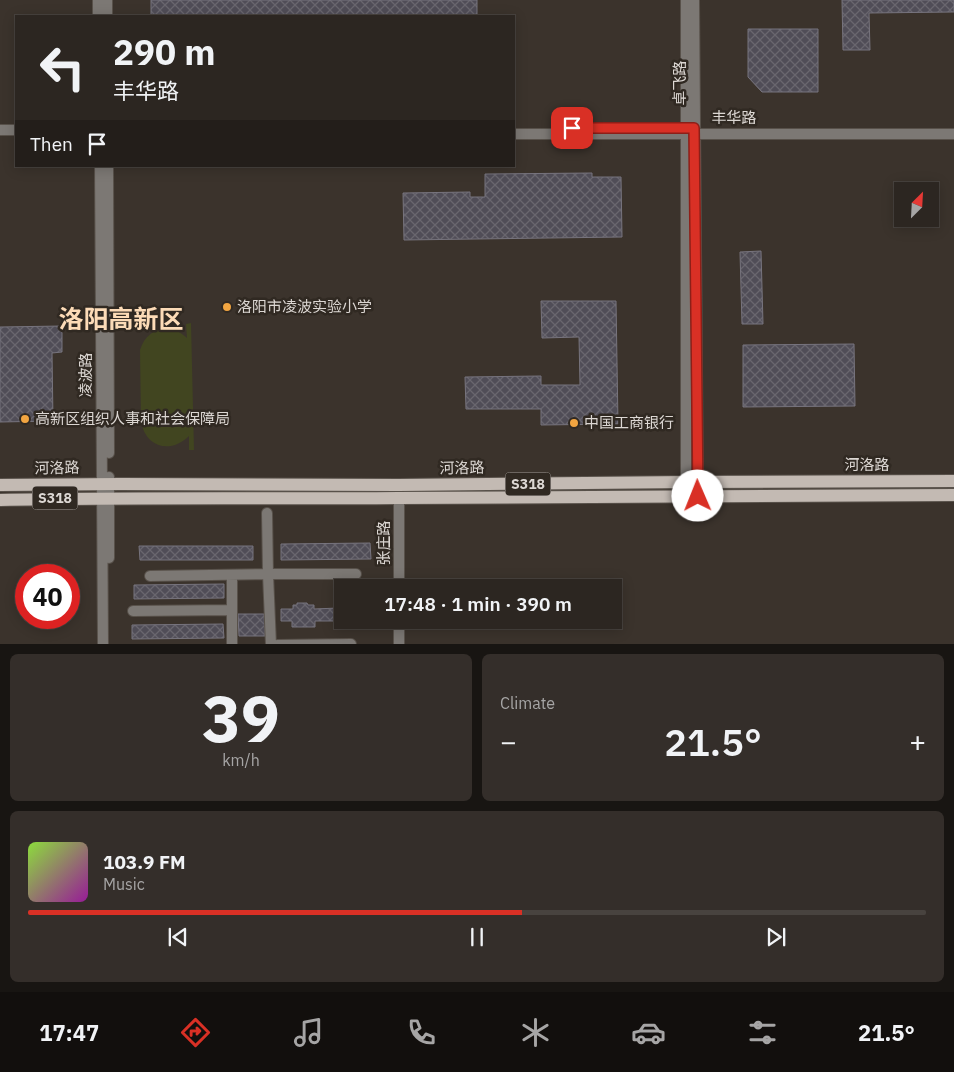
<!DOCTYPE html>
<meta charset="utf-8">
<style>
body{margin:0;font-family:"IBM Plex Sans","Noto Sans SC",sans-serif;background:#342e2a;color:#f1f3f6;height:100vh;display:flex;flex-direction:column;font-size:19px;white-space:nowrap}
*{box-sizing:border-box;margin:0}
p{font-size:16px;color:#a6a5a5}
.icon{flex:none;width:28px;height:28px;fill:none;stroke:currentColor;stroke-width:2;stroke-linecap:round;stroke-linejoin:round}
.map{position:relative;height:644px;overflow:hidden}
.drawer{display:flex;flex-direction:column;gap:10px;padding:10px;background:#181512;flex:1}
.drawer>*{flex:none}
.banner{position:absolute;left:15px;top:15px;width:500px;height:152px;border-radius:0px;box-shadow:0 2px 12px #0003,0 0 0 1px #48433f;background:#2c2621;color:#f1f3f6;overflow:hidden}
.needle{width:32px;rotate:24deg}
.fabs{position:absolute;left:894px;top:182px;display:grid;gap:10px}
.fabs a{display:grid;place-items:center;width:45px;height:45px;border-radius:0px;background:#2c2621;box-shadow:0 2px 12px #0003,0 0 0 1px #48433f;font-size:25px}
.speed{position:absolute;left:15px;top:564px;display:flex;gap:10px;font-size:25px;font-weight:700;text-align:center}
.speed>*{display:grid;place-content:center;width:65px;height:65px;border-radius:50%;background:#2c2621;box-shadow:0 2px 12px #0003,0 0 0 1px #48433f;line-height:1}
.speed .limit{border:8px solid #d22;background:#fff;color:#111}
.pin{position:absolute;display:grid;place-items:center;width:42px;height:42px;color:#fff;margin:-21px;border-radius:10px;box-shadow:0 2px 8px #0006}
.me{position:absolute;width:55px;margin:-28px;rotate:359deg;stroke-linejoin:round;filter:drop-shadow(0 0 4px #0008)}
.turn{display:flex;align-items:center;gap:18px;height:105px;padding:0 15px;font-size:22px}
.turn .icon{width:65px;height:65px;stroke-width:2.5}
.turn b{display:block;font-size:35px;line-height:42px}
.then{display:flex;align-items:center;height:48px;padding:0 15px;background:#0003;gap:10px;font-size:19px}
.big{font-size:38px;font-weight:600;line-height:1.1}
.drawer .card{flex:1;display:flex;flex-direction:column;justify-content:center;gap:8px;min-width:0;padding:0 18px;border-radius:8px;background:#342e2a}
.drawer .dial{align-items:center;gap:0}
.dial b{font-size:65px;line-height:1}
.song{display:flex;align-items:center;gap:15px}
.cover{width:60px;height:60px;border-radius:8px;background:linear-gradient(135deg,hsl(90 70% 55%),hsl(300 70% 35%))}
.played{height:5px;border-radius:2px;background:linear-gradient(90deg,#d93025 55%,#48433f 55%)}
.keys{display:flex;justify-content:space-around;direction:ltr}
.heat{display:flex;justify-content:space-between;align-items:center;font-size:28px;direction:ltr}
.drawer .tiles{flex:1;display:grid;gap:10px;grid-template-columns:1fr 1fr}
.card:last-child{grid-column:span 2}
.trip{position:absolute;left:334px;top:579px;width:288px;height:50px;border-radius:0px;background:#2c2621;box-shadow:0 2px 12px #0003,0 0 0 1px #48433f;font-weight:600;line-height:50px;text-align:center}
.dock{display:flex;height:80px;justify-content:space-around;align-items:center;background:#120f0d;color:#a6a5a5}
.dock .icon{width:35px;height:35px}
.dock .on{color:#d93025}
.dock b{font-size:22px;color:#f1f3f6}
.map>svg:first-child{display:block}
</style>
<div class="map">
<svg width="954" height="645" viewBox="0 0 954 645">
<defs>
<pattern id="building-cross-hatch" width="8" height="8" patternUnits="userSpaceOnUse" patternTransform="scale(1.25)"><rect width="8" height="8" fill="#504d57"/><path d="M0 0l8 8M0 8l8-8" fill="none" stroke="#69666e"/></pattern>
</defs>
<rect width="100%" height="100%" fill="#3b332c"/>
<path fill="#414520" d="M191,323L194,450H189V436C171,454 146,448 141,422L140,350C147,327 170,322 187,338L186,324Z"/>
<path fill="url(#building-cross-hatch)" stroke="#77747e" d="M151,0H477V16H151Z
M842,0H954V12L869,13L870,50H843Z
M748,29H818V92H762L748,77Z
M592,173V177H621L622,237L404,240L403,193L470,192V197H485V174Z
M761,251L763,324H742L740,252Z
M541,301H616L618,424L541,425V409H466L465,377L541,376V385H580L579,337L542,338Z
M62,326V352L52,353L53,421L0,422V327Z
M854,344L855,406L743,407V345Z
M370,543L371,559L281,560V544Z
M139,546H253V560H140Z
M224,584V598L134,599V585Z
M297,603H307L308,605H314V609L338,608V605H342V620L370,621H360V627H337V621H315V627H292V621H281V609H293V605H297Z
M238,614H264L265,636H239Z
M223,624L224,638L132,639V625Z"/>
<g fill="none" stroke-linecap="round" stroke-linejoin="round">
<defs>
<path id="minor" d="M98,0V16
M107,0V16
M686,0V495
M694,0L698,490
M0,130H16
M514,134H954
M100,166L103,645
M108,166L109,453
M109,477V558
M232,575V645
M150,576L268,574L267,513
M399,588V498
M133,611L232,610
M271,645L268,574H356
M277,645L351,644
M399,645V620"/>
<path id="major" d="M0,485L120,484L399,485L687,482L954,481
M0,500C133,497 265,499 398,498C583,498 769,495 954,495"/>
</defs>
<use href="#minor" stroke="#58514a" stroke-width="12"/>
<use href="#major" stroke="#58514a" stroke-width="14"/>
<use href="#minor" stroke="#7c7874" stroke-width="10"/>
<use href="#major" stroke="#c3bab3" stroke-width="12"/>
</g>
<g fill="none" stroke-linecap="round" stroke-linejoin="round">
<defs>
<path id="route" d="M572,128H694L698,496"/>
</defs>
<use href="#route" stroke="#8d1f18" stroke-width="12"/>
<use href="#route" stroke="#d93025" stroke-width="9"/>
</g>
<g fill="#f2a541" stroke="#302922" stroke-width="2">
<circle cx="227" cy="307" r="5"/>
<circle cx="25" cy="419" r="5"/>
<circle cx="574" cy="423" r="5"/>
</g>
<g text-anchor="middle" stroke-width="5" stroke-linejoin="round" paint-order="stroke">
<g fill="#302922" stroke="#a8a39e" stroke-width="1">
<rect x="505.5" y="472.5" width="45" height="23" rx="4"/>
<rect x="32.5" y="486.5" width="45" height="23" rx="4"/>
</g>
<g font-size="14" font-weight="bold" fill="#dcd7d3">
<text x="528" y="489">S318</text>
<text x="55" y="503">S318</text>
</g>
<g font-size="15" fill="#dcd7d3" stroke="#302922">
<text transform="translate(680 83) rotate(-90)" y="5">卓飞路</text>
<text x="734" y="123">丰华路</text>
<text transform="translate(86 375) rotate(-90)" y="5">凌波路</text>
<text x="867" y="470">河洛路</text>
<text transform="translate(57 468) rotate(-1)" y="5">河洛路</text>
<text transform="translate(462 468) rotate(-1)" y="5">河洛路</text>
<text transform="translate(384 543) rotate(-90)" y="5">张庄路</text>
</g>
<g font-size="15" fill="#dcd7d3" stroke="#302922" text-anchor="start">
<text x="237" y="312">洛阳市凌波实验小学</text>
<text x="35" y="424">高新区组织人事和社会保障局</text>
<text x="584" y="428">中国工商银行</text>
</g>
<g font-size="25" font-weight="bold" fill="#fcdbb7" stroke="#302922">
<text x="121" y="328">洛阳高新区</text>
</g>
</g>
</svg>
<div class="fabs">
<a><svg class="needle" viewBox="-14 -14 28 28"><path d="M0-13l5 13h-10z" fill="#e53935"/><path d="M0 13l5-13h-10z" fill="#a6a5a5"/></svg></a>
</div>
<div class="speed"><div class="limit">40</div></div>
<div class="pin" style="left:572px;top:128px;background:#d93025"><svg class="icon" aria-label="arrive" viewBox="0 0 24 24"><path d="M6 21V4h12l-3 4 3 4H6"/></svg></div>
<svg class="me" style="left:698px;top:496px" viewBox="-20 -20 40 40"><circle r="19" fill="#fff"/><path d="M0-13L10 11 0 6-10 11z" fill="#d93025"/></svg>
<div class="trip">17:48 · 1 min · 390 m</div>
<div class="banner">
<div class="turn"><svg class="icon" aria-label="left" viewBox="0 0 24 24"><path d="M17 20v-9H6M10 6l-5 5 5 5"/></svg><div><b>290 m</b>丰华路</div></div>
<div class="then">Then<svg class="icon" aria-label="arrive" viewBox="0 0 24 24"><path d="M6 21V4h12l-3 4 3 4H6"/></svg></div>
</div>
</div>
<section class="drawer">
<div class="tiles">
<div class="card dial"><b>39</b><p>km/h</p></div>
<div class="card"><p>Climate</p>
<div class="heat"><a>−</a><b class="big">21.5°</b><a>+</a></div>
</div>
<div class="card">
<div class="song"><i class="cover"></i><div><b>103.9 FM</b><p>Music</p></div></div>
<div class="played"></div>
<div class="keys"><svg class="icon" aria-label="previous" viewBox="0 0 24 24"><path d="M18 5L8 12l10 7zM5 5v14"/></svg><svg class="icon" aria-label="pause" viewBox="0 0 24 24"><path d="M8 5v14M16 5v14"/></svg><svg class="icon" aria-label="next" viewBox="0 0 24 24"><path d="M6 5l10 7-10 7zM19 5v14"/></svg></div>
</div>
</div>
</section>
<nav class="dock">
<b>17:47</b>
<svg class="icon on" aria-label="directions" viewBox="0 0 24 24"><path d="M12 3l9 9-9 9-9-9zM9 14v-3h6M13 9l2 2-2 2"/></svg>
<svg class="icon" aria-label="music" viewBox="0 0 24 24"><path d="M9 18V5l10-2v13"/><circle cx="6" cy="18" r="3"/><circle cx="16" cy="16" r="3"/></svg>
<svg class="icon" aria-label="phone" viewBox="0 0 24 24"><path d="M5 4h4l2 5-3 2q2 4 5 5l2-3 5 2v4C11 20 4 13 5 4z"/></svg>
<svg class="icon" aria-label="climate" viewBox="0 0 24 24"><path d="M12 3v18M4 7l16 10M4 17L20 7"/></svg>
<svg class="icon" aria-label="car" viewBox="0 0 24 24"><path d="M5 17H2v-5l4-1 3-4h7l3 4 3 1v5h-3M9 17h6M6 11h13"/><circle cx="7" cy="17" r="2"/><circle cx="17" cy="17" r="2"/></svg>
<svg class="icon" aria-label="filters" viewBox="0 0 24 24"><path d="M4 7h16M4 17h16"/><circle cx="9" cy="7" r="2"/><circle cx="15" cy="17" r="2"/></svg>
<b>21.5°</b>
</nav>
